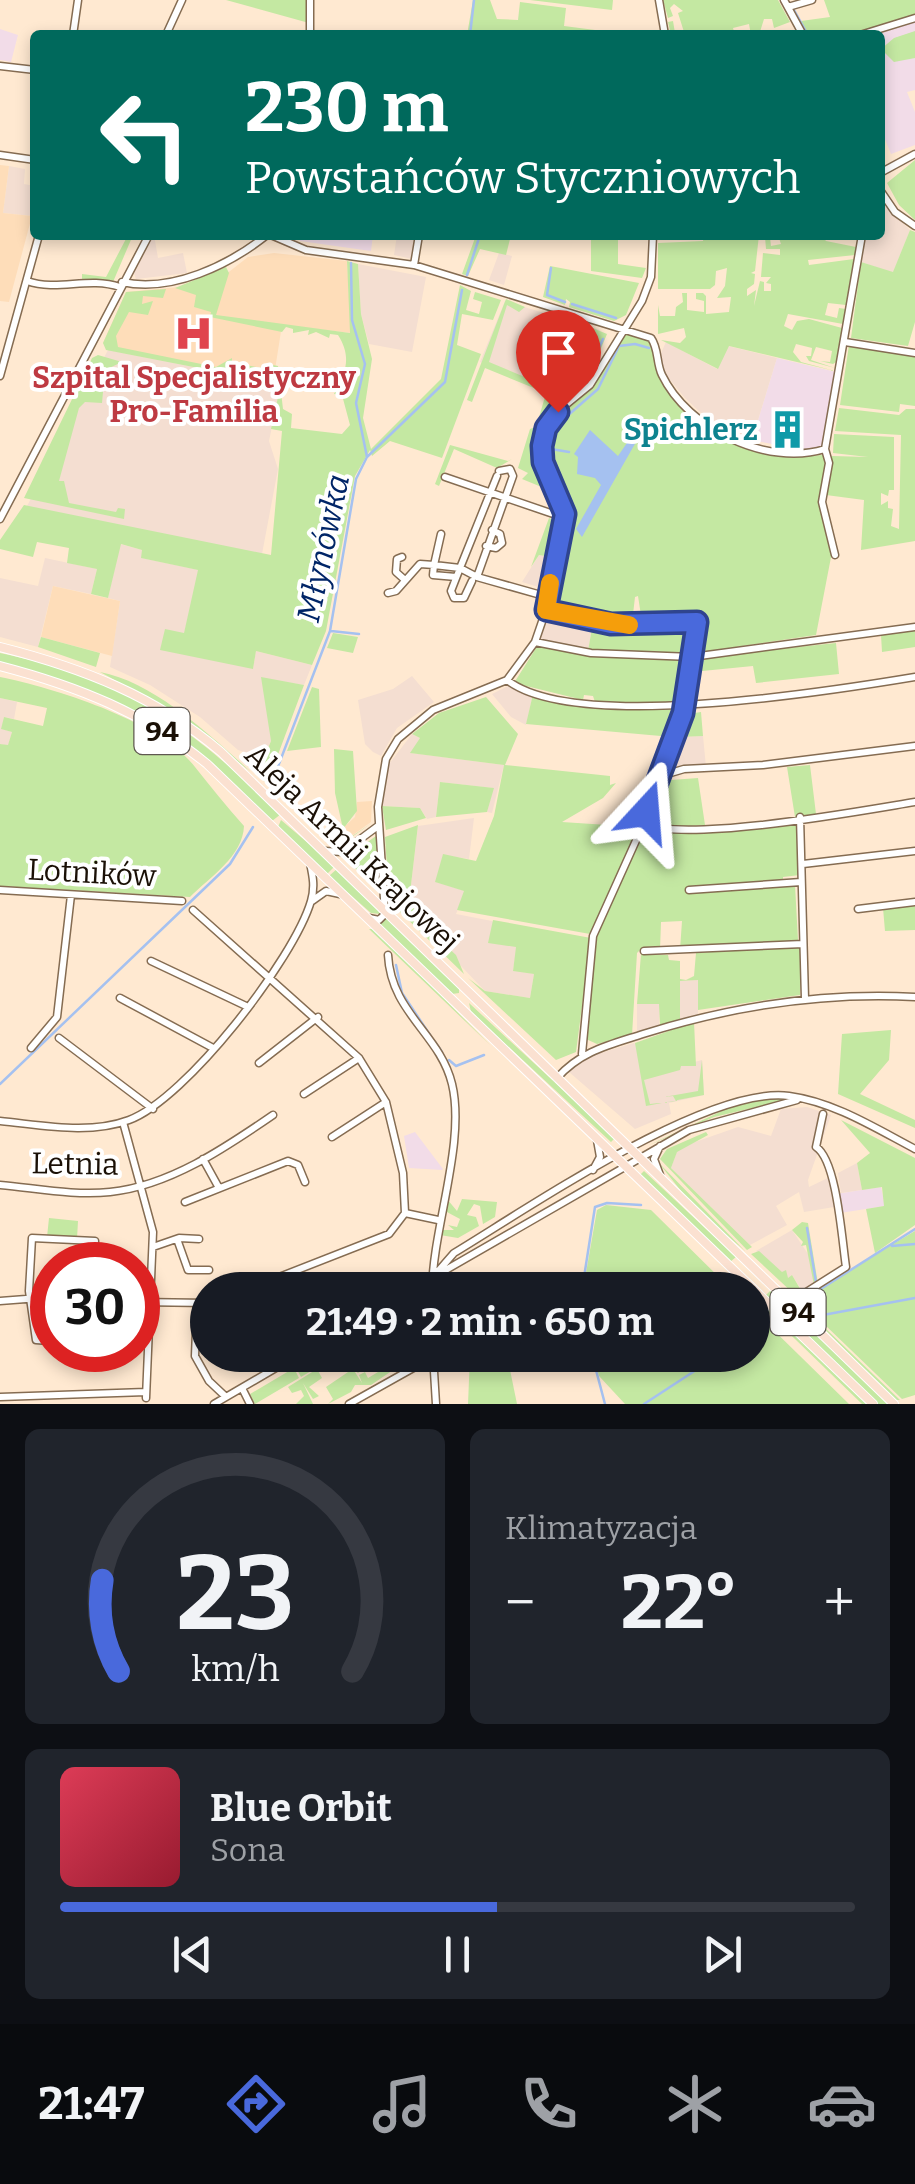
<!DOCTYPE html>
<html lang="pl">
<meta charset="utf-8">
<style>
body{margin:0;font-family:Bitter,serif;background:#20242c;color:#f1f3f6;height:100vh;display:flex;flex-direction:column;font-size:38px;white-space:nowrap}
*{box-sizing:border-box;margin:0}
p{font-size:32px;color:#9ea1a6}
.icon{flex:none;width:55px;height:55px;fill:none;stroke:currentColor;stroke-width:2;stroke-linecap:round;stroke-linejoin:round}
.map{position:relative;height:1404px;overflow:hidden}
.details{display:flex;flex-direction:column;gap:25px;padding:25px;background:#0d0f14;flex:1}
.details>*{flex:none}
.hud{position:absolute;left:30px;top:30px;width:855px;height:210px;border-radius:10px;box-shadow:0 5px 15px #0003;background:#00695c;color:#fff;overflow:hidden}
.speed{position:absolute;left:30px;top:1242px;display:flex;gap:20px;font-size:50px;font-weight:700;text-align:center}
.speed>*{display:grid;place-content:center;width:130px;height:130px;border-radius:50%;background:#171b24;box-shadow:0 5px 15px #0003;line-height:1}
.speed .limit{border:15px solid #d22;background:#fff;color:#111}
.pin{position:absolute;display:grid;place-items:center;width:85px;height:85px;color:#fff;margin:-102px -42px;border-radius:50% 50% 50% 0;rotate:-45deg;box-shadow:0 0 10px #0007}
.pin .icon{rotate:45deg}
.me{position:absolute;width:110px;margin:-55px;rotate:19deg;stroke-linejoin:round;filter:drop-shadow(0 0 8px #0008)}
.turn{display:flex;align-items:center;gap:35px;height:210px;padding:0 50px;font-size:45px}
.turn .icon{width:130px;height:130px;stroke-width:2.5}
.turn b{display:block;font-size:70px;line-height:85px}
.big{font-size:75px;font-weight:700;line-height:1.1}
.details .tile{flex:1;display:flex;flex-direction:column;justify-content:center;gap:15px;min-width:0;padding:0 35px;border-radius:15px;background:#20242c}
.details .dial{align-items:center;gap:0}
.dial svg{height:260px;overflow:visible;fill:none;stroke:#363941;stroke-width:7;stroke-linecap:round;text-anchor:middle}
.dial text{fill:#f1f3f6;stroke:none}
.song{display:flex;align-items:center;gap:30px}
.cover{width:120px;height:120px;border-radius:15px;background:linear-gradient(135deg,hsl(350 70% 55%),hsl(350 70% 35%))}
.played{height:10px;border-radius:5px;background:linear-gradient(90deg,#4969dc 55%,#363941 55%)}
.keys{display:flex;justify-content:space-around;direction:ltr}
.heat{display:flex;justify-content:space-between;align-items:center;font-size:55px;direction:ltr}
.details .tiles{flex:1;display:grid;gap:25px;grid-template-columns:1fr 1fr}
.tile:last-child{grid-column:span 2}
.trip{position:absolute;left:190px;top:1272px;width:580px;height:100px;border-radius:50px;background:#171b24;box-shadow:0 5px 15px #0003;font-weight:700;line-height:100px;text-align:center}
.dock{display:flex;height:160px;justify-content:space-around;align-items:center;background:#090b0e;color:#9ea1a6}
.dock .icon{width:70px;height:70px}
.dock .on{color:#4969dc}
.dock b{font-size:45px;color:#f1f3f6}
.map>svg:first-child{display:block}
</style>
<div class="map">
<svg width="915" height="1404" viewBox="0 0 915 1404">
<rect width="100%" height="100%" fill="#ffe9d1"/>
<path fill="#f4ded1" d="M9,166L25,169L24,184L35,186L32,216L3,213Z
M880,201L910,230L893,273L861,262L865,235H880Z
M154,235L158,258L183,253L187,273L136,279L134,273Z
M397,235H415L412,259L394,255Z
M499,253L512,256L504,285L489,280Z
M358,264L426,277L412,352L369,344L361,314Z
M505,301L600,330L602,338L584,375L562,398L480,362Z
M666,342L717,369L728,346L777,358L752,440L723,434L684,397L663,371L661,353Z
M108,350L250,378L254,372L274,376L278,398L269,441L278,469L262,554L26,508Z
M120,544L142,550V558L199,570L184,634L253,669L256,651L312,665L304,685L265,679L271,741L263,758L238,750L200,717L150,685L110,667L120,601L108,598Z
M539,555L550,557L545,589L522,582Z
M45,558L97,569L91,594L53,586L38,647L0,637V578L38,586Z
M550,613L593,622L588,651L540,641Z
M412,676L434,702L397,728L381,756L373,752L365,744L358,700L393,689Z
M510,685L533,694L526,725L511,717L492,694Z
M0,698L17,702L14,719L4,717L2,729L12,732L8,746L0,744Z
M412,734L420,738L411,753L504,765L492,813L487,812L493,788L440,782L436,817L427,819L420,808L382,806L389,764Z
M703,736L706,767H672L669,764L679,737Z
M474,818L469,859L443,855L436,882L465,891L456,914L492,921L517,947L513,970L534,974L530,998L485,991L413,916L415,903L409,902L418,826Z
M698,980V1014L680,1019V981Z
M637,1004H660L659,1027L637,1033Z
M634,1043L672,1068L702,1060L704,1095L669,1103L671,1114L635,1129L569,1072L581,1059Z
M807,1107L831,1115L808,1180L809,1187L830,1177L834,1207L804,1212L799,1192L776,1206L787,1225L750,1245L671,1168L678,1148L738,1127L771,1136L781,1109Z
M857,1163L862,1190L841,1193L838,1173Z
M792,1230L810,1257L814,1286L802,1291L792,1275L789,1279L756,1251Z"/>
<path fill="#feddb9" d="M0,165L9,166L3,213L32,216L9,302L0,301Z
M274,253L347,261L351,333L282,325L274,376L254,372L253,378L108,350L103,343L126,292L179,287L225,275L248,257Z
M53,586L120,601L112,656L41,637Z
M372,801L371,822L339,845L332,838L355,817L357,802Z"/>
<path fill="#f2dce8" d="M915,22V90L907,92L915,112V145L891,154L880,127V35H876Z
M0,29L18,35L11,62L0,60Z
M300,235H373L371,251L300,241Z
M777,358L836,372L822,446L801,450L752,440Z
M415,1132L443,1169L442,1170L409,1168L404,1136Z
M881,1187L885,1206L840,1213L836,1194Z"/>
<path fill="#c4e8a2" d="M226,0H308L309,23Z
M473,0H490L497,19L518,20L520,2L566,8L564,26L634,35H467Z
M530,0H613L612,10Z
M663,0H778L790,22L774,28L772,19H764L759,35H751L749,24L733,28L735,35H671L668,22L673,21L675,33L684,32L678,13L683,11L674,4L670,8L673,16L668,18Z
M824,0H915V16L853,35H809L801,21L830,17Z
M915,31V58L894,62L881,49L894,38Z
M915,160V220L899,205L887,183Z
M910,230L915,232V322L908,346L851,338L861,262L893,272Z
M128,235H133L113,282L82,279V274L106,277Z
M464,235H511L506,255L480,249L468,276L462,274L475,238Z
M591,235H618V264L646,268L642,278L591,271Z
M704,235H759L755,271L751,273L755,274L754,284L747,289V296L756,290L754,306L760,281L764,282V291H771V284L766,283L771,277H761L763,253L780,255V249H766L765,237H770L771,246L781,244L778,235H821L826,241L856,247L855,255L808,260L809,265L854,259L846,305L828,303L825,315L837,318L839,308L846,309L843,324L788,314L784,326L792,330L797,321L809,319L842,328L836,362L833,364L820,361L830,362L832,351L816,347L811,360L835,368L809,361L806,356H811L812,348L796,344L793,352L801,362L835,371L729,346L718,369L661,340L680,343L686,337L684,328L658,334V305L660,316H675L676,307L683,302L682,293H687V310L704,312V301L696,299V293H703L706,296V314L729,312L731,297L717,298L725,286L727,268L716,271L715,285L710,289H658V243L703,241Z
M347,261L358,264L361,314L372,359L363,418L371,449L441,379L460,285L471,291L466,310L479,314L482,302L473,299L475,292L501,300L493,320L462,314L457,345L481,354L442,458L390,441L372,456L370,450L355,476L326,631L312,665L256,651L253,669L160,650L165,629L184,633L198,570L141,558L142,550L121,544L108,598L91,594L97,569L67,563L69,548L37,542L33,557L0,549V540L24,505L271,555L282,431L271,429L278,397L273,376L254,372L250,378L106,350L103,343L126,292L166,289L163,298L143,296L142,304L153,301L148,315L129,312L116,336L118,347L216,367L232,358V362L266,369L268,364L278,366L283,409L292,414L291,428L342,434L350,425L342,395L334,394C346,372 352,357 338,335L330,334L329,338L316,332L308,335L309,330L293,333V329L286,327L282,332L210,317L211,312L194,307L196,295L175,288L226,267L229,273L216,315L350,333Z
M550,266L639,283L626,315L614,321L569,307L570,302L566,299L565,305L543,297Z
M506,299L525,307L519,312L507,305L489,362L551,388L568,386L572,392L547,407L538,421L546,393L485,368L472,402L467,400Z
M571,319L607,334L590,375L584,373L596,341L593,334L571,324L567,327Z
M627,334L650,340L658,371L718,437L794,457L822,455L828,461L819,502L832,552L816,635L695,653L700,618L642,622L638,596L635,597L632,623L551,608L559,557L571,528L565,497L547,461V437L556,419L589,391L616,343Z
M849,345L915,357V406L900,404L899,412L840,405Z
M98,355L122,362L105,370L102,403L85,402L79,408L59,481H64L69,503L116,512L118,508L125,509L124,519L24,498L92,358Z
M839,408L899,415L906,409H915V541L861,550L864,500L826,495L832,456L868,457L833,453L834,434L894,437V490H889L888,496L881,493V505L888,501V508L893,509L891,526L899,529L901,435L835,431Z
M535,427L534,461L556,511L550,509L544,488L522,479L528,473L518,468L530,429Z
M450,445L508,461L512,459L497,468L454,449L439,486L435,484Z
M549,518L558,522L551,557L539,555L531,567Z
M593,622L623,627L695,624L690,653L588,651Z
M915,629V647L882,652L881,635Z
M333,633L358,637L353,653L327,648Z
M41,637L100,653L96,667L38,647Z
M836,643L839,674L756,683L753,666L692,672L701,657Z
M538,645L687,659L682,704L595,702L593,696L584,695L583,700L514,683Z
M0,653C128,680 188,725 281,814L272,821C182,734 123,693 0,662Z
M100,672C154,682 210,735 251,772L172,711Z
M0,677C55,688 160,721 195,767C210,786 227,807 244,826C243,856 210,877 190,897L0,886V744L8,745L12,732L1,729L4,717L43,726L47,708L0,698Z
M261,677L304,685L267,784L260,777L264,766L259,755L264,758L271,741Z
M312,687L319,689L321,747L287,751Z
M533,694L630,710L681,709L672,737L526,724Z
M486,697L518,734L505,765L610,776V785L616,783L603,798L562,822L638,827L590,934L457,910L464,891L435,882L443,854L476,861L494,816L504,765L410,753L420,738L412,734L439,713Z
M701,712L703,736L679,737L688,714Z
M334,749L353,751L357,811L343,829L335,793Z
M810,765L816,814L795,817L787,767Z
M698,778L705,825L665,828L647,822L658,781Z
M440,782L494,788L487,812L436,817Z
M286,797L339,845L373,822L335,849Z
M382,806L420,808L426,818L386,830Z
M281,820L335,866L327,874L278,827Z
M798,823L800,875L783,877V882L688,888L686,893L795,885L798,940L680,950L682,921L661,922L660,950L641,949L637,953L632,1035L597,1044L586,1039L595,937L641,831Z
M418,825L409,902L393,903L389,898L385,837Z
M376,836L381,887L379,892L345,858Z
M338,868L376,906L380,914L371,913L329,876Z
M915,904V930L885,931L883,908Z
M414,908V916L456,955L464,974L399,911Z
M387,917L459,987V993L452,994L378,923Z
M493,920L591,938L576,1052L556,1060L468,978L485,991L530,998L534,974L513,971L516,947L488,943Z
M369,929H375L490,1045Z
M796,946L802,949L800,995L698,1010V980L680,981V1019L660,1025L659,1004H637L641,954L668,955L669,960L680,961V979L686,980L694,976L696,953Z
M469,1003L615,1138L611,1142L471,1012Z
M694,1022L696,1066H681L680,1070L644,1080L650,1104L676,1101L673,1096L664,1097L698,1091L702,1060L704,1095L646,1106L635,1043Z
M891,1030L889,1060L860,1094L915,1120V1128L838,1094L842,1034Z
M786,1097L790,1099L714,1117L647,1146L739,1103Z
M841,1120L915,1158V1225L875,1253L866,1209L884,1206L882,1187L862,1190L857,1163L870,1153Z
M706,1132L708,1135L677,1152L671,1168L752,1247L747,1250L660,1159L667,1149Z
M658,1162L745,1251L693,1206Z
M644,1171L736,1257L730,1262L640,1175Z
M447,1199L457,1211L462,1199L497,1202L495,1217L483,1224L480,1206L474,1204L467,1215L476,1217L479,1226L458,1238L440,1235L441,1230H454L448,1225L457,1227L460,1219L445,1211Z
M606,1205L651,1210L732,1290H583L597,1210Z
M49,1218L78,1221L77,1239L47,1237Z
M802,1222L808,1223L818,1284L814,1285L806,1245L801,1246L803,1242L792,1230Z
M915,1231V1395L902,1399L799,1300Z
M759,1251L782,1272L786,1270L788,1278L792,1275L802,1292L795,1295L751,1254Z
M771,1290L890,1404H877L765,1296Z
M761,1301L868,1404H862L758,1303Z
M797,1301L900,1400H894Z
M753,1310L849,1404H625L599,1376L593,1355H752Z
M315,1355H338L301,1377L295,1366Z
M342,1355L352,1365L347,1355H363V1369L358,1373L353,1369L362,1383L359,1375L365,1372L368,1378L378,1372L372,1362L380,1355H401L402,1364L371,1385H355L351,1392L328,1404L333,1399L326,1387L351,1370L347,1363L340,1366L334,1362Z
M470,1355H507L517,1404H468Z
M294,1368L299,1378L255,1404L250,1394Z
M317,1369L322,1378L309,1387L319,1396L313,1399L303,1383L313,1404H296L304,1396L301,1390L292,1393L288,1387Z"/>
<path fill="#a5c1f0" d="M590,430L618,456L629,440L636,442L582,537L576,529L601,485L595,478L577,474L578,457L574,454Z"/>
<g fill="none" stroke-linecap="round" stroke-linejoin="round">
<path stroke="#a5c1f0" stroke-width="2.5" d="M794,10L808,35
M470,35L474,0
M351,263L352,320L365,364L356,403L367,457
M551,268L547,295L565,302
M467,275L480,235
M572,304L616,318
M588,372L603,339
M580,384L584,378
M540,419L571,393
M536,429L534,461L556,511
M548,449L558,424L598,389L619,346L635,344L649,348
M551,449L569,452
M331,631L359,634
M272,782L330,631L356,479L367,457L445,382L462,290
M396,965L402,993L430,1035
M435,1042L442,1052
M449,1060L456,1066L484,1055
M0,1084L230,864L253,827
M807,1228L816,1282
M915,1229L805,1299L823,1315L915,1298
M892,1246L915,1244
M582,1290L595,1207L607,1203L641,1205
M752,1333L765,1325
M592,1355L605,1404
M644,1404L719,1355"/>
<defs>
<path id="minor" d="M310,0V35
M659,0L665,35
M784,0L803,35
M788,7L812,0
M73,35L78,0
M166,35L182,0
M860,35L915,18
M0,66L35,70
M0,155L35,160
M880,173L915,154
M880,190L895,212L915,226
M271,235L306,250L414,265L651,338C659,349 656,363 662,375C688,429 767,467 825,449
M414,265L419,235
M27,281C59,292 87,276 120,287
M122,282C172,293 229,265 267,235
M845,342L915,353
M0,376L39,235
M497,476L460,568L477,577L513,476L510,469L499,471
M445,477L565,518
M0,519L149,235
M441,534L434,565L460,568L451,591L454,598H464L472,581
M486,546L496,548L502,543L500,534L492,530
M835,555L822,502L829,463L825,449L862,235
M402,557L397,559L396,572L405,580
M477,577L548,597
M388,593L396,591L420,564L434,565L433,575L456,577
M546,610L611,624L694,620L698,625L680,724L643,825L593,936L582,1054
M535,642L591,653L692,657L915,627
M507,680C575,733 831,691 915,677
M657,777L684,769L763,765L915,746
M800,817L805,999
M643,825C697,841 854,812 915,802
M325,851L343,852L378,826
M803,864L915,851
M0,890L182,901
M689,890L801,882
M312,901L326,891L340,894
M858,909L915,902
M193,910L359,1058L386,1102L403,1173L405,1213L389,1234L246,1290
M369,918L379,920L385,914L378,807L386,759L398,739L433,710L507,680L535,642L546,610L565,513L543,462L544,433L557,412L590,385L642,301L651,277L653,235
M644,951L803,944
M388,955C391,1013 440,1034 452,1084C466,1142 433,1227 432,1290
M151,961L246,1006
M120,998L213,1048
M59,1038L153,1109
M31,1048L57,1017L71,895
M259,1063L318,1017
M557,1078C581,1051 609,1045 643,1034C732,1006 821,992 915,997
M304,1094L359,1058
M0,1121C42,1125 89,1135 129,1120C186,1099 294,959 311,901C315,887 313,877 310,863
M123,1122L153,1232L146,1398
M332,1137L386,1102
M203,1159L219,1188
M593,1170L600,1157L597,1140
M660,1175L654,1159L660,1146
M0,1185C35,1188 75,1196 110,1192C169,1186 225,1148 273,1115
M185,1202L288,1161L298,1165L305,1182
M405,1213L438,1220
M177,1239L188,1270H209
M153,1247L179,1238L199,1239
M433,1277L454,1253C527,1209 708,1085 789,1096C834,1102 875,1128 915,1149
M411,1290L689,1130L797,1100
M0,1301L52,1297
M138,1302L208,1303
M789,1303L846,1267C842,1241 837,1160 816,1147L823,1114
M197,1305L195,1356L209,1381L226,1397
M50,1341L36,1340L29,1291L32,1238L95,1241L93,1265
M433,1355L436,1404
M242,1388L250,1404
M0,1397L146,1392
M214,1404L298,1355
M349,1404L433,1357"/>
<path id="major" d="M0,647C83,668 155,696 221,752L894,1404
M0,666C77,686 145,713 207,764L873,1404"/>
</defs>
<use href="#minor" stroke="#856c52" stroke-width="9"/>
<use href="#major" stroke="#fff" stroke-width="10"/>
<use href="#minor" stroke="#fff" stroke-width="6"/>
<use href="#major" stroke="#fbe1d1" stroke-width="8"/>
</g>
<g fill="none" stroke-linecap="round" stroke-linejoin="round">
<defs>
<path id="route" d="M558,412L546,428L542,446L543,462L565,514L546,610L611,624L697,622L683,713L646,812"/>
</defs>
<use href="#route" stroke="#2f448f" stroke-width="25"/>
<use href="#route" stroke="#4969dc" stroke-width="18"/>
<path stroke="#f59e0b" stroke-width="18" d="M550,583L546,610L629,625"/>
</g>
<defs>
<symbol id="hospital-bare" viewBox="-9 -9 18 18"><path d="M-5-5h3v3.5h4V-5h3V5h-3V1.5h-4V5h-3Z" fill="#e0444e" stroke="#fff" stroke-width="2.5" paint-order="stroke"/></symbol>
<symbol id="building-bare" viewBox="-9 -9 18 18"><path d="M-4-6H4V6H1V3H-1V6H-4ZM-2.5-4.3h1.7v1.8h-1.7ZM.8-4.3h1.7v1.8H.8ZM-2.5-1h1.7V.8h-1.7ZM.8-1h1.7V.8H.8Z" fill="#0f9aa8" stroke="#fff" stroke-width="2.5" paint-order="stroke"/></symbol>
</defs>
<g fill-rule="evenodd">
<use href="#hospital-bare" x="166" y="306" width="55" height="55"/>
<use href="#building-bare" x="760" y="402" width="55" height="55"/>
</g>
<g text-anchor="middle" stroke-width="8" stroke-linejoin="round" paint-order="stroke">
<g fill="#fff" stroke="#5f5851" stroke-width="2.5">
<rect x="134.5" y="708" width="55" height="46" rx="8"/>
<rect x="770.5" y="1289" width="55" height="46" rx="8"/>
</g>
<g font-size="28" font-weight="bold" fill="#1a1006">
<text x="162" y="741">94</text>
<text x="798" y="1322">94</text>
</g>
<g font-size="30" font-weight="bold" fill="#be3a42" stroke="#fff">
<text x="194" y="388">Szpital Specjalistyczny<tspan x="194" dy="34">Pro-Familia</tspan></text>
</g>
<g font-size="30" font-weight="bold" fill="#0d838f" stroke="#fff" text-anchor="end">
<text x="758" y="440">Spichlerz</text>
</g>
<g font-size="30" fill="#1a1006" stroke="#fff">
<text transform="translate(352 848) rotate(44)" y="10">Aleja Armii Krajowej</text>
<text transform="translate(92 873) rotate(3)" y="10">Lotników</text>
<text transform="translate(75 1164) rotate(1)" y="10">Letnia</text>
</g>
<g font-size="32" font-style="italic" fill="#002567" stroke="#fff">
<text transform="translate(323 548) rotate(-78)" y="11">Młynówka</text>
</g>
</g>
</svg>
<div class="speed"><div class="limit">30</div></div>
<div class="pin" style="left:558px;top:412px;background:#d93025"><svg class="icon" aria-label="arrive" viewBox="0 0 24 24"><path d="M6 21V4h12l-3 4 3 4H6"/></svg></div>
<svg class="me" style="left:646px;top:812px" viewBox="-20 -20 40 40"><path d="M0-17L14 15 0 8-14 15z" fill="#4969dc" stroke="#fff" stroke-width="4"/></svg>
<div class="trip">21:49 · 2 min · 650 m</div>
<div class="hud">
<div class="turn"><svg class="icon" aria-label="left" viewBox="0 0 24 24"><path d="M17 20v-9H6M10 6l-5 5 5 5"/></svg><div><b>230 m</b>Powstańców Styczniowych</div></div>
</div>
</div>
<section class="details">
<div class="tiles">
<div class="tile dial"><svg viewBox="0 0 100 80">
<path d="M14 69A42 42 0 1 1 86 69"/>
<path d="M14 69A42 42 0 0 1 9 41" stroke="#4969dc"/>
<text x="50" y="56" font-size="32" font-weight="700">23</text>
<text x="50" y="72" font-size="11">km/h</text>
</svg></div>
<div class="tile"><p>Klimatyzacja</p>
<div class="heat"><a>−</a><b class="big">22°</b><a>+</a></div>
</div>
<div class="tile">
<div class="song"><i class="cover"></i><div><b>Blue Orbit</b><p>Sona</p></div></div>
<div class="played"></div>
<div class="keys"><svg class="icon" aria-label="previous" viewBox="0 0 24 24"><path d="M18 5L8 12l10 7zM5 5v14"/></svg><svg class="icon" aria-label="pause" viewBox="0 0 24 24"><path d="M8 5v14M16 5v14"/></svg><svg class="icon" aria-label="next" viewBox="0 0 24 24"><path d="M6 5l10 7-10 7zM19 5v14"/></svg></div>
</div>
</div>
</section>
<nav class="dock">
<b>21:47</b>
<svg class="icon on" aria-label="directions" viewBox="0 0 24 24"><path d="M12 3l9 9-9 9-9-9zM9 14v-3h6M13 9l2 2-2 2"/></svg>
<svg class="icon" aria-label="music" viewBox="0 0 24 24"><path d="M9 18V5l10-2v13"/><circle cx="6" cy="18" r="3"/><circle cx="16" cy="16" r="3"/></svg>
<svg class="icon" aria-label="phone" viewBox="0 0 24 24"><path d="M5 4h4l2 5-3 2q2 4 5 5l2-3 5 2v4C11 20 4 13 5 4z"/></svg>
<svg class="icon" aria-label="climate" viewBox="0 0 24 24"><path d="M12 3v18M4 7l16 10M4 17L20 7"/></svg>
<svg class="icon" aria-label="car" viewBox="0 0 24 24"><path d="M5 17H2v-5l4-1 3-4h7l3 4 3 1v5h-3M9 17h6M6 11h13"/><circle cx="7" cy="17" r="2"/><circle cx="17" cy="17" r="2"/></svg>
</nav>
